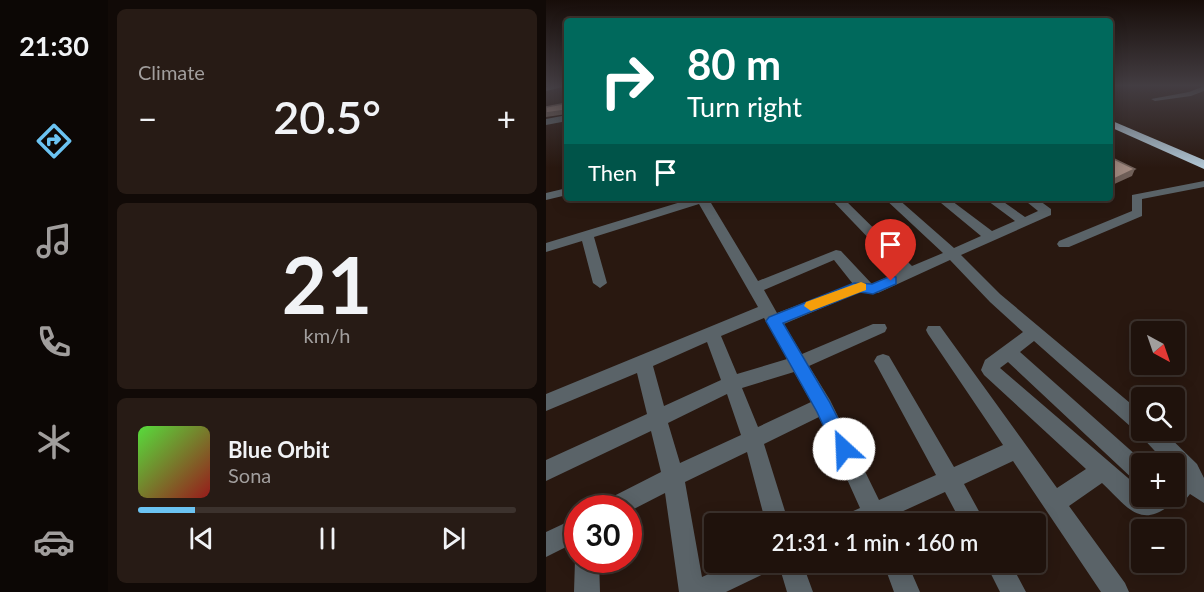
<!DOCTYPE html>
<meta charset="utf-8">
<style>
body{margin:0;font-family:Lato,sans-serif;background:#271b15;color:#f1f3f6;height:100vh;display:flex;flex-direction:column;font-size:22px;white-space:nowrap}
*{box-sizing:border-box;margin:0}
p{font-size:20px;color:#a19e9d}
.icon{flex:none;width:33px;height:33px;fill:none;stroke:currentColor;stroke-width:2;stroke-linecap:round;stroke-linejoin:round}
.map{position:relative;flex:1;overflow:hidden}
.panel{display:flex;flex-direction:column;gap:9px;padding:9px;background:#110a07;width:438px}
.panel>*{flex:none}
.top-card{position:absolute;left:18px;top:18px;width:549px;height:183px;border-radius:6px;box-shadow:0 3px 15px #0003,0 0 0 2px #3c322d;background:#00695c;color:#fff;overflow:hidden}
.needle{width:39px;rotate:140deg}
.controls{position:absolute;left:585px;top:321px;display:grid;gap:12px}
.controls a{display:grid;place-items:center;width:54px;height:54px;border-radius:6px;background:#1f120c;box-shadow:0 3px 15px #0003,0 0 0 2px #3c322d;font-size:30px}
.speed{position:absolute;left:18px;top:495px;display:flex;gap:12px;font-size:30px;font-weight:700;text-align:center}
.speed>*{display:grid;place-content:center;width:78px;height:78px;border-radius:50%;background:#1f120c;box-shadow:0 3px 15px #0003,0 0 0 2px #3c322d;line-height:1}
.speed .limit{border:9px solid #d22;background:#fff;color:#111}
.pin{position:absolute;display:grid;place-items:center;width:51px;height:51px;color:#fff;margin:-62px -26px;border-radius:50% 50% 50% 0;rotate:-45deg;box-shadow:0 0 6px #0007}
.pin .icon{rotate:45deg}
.me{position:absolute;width:66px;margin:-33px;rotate:335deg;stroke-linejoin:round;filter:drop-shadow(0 0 4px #0008)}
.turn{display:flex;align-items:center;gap:21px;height:126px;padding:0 24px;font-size:27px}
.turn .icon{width:78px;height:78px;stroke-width:2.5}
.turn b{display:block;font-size:42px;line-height:51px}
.then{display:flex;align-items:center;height:57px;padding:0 24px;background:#0003;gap:12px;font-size:22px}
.big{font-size:45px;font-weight:600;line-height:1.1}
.panel .card{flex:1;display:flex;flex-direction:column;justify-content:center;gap:9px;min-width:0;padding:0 21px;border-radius:9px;background:#271b15}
.panel .dial{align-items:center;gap:0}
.dial b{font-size:78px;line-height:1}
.song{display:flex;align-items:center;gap:18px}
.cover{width:72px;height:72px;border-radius:9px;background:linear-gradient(135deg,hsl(110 70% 55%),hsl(0 70% 35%))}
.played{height:6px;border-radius:3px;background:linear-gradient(90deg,#6bc3f2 15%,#3c322d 15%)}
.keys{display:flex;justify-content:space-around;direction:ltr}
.heat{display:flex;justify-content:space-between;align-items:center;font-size:33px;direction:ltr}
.trip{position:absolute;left:158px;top:513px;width:342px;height:60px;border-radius:6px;background:#1f120c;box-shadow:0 3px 15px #0003,0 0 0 2px #3c322d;font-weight:600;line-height:60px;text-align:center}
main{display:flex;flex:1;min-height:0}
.tabs{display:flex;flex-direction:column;width:108px;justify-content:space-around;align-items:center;background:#0c0705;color:#a19e9d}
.tabs .icon{width:42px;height:42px}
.tabs .selected{color:#6bc3f2}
.tabs b{font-size:27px;color:#f1f3f6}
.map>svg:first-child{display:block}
</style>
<main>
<nav class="tabs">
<b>21:30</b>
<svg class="icon selected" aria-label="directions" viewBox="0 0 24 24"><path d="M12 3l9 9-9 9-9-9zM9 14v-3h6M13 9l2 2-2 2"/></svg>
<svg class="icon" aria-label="music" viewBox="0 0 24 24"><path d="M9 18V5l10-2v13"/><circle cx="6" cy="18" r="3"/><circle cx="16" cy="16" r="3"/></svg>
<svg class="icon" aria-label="phone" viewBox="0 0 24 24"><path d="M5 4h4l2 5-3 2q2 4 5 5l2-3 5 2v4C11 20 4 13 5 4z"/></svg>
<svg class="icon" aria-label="climate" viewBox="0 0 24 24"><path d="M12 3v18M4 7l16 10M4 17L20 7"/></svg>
<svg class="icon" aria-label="car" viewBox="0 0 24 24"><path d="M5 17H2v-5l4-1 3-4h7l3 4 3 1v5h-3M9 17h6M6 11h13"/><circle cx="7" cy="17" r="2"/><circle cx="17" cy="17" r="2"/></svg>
</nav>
<section class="panel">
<div class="card"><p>Climate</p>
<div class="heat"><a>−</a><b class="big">20.5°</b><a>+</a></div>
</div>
<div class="card dial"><b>21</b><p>km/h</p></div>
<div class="card">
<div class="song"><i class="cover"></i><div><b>Blue Orbit</b><p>Sona</p></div></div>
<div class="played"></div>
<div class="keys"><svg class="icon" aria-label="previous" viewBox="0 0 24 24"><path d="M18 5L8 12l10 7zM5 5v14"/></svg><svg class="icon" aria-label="pause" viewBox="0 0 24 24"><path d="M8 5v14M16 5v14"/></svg><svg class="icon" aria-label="next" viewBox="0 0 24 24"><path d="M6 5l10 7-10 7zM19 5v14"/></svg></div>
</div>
</section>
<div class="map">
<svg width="658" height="592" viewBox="0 0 658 592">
<rect width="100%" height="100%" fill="#291810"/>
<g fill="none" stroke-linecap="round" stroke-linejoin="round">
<path fill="#5a6368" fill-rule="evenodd" d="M6,85H21V86L0,91V87Z
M658,86V91L645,96L609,101L605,99L643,92Z
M21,115V121L0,125V119Z
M658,181V187L596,199V216L523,247H513L511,244L513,241L586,211V195Z
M21,188V195L0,200V193Z
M148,198H162L212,281L290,250L295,251L326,284L354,271L284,198H297L366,266L397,253L338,198H351L408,248L435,236L389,198H402L446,231L469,221L438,198H452L479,217L492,211L476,198H490L505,209V215L415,255L454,294L596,413V430H616L651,464L658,478V503L644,494L636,504L628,507L624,505C593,530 579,504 556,483L523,506L579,583L583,592H555L467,461L418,484L440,524H416L399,492L342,518L344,524H293L296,516L314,508L273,417L218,444L243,524H220L201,452L139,482L156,577L189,562H230L226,570L180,592H133L119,493L82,512V508H57L60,500L115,472L105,431L0,481V460L101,414L91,373L0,411V394L212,307L153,204L48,237L61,283L54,288L47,283L36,241L0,252V243ZM288,260L307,284L231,313L218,290ZM404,260L444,302L477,332L439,360L435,370L438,375L540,469L511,488L394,326H382L380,330L382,334L457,445L408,467L343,356L337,354L331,356L328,361L331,366L390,475L333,500L284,400L263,366L339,332L341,328L339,324H327L256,354L238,324L314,292L332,293ZM218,318L241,359L191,374L175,336ZM488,341L593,434L621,464H628V470L633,475L628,480V496H596V490L454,368L462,362L589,481L596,484V464H600L474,352ZM161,342L175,380L118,406L107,366ZM248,372L265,402L212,427L196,388ZM181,394L195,435L134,463L122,423Z
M32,517V541L0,557V532Z
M32,554V560H53L54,592H28L29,560Z
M232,562H256L267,592H241Z
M337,562H361L374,592H348Z
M439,562H464L480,592H454Z"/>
<path fill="#b1c7d5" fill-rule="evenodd" d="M564,120L658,160V169L564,127Z"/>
</g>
<path fill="#706059" d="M21,110V114L0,117V113Z
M589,169L586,176L564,186V181Z"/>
<path fill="#a0897f" stroke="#706059" stroke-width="1.5" d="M21,103V110L0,113V107Z
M564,157L589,169L564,181Z"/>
<linearGradient id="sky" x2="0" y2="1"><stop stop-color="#170d09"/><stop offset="0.51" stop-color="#433d42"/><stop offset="1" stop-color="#433d42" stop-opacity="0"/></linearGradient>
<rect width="658" height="168" fill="url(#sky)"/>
<path fill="#1a73e8" stroke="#114b97" stroke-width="1.5" d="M345,276L350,277V284L327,294L314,292L237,323L283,401L304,442L307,449L304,455L298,458L291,455L271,412L220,321L223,317L308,283L326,284Z"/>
<path fill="#f59e0b" d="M315,282L320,284V290L265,311L258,306L260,302Z"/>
</svg>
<div class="controls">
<a><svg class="needle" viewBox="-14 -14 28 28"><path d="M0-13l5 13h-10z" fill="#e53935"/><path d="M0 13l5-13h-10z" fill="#a19e9d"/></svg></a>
<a><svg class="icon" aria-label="search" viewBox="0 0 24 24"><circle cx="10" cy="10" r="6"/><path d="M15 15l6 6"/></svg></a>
<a>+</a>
<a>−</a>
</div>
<div class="speed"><div class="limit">30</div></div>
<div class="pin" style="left:345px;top:281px;background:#d93025"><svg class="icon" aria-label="arrive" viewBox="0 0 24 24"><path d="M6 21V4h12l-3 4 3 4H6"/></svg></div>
<svg class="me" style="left:298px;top:449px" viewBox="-20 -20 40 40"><circle r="19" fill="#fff"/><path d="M0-13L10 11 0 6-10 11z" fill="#1a73e8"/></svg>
<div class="trip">21:31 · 1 min · 160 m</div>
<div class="top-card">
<div class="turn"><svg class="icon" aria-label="right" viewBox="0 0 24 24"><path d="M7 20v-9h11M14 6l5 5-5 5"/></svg><div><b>80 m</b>Turn right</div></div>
<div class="then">Then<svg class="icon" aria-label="arrive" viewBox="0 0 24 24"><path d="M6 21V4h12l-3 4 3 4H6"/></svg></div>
</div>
</div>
</main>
